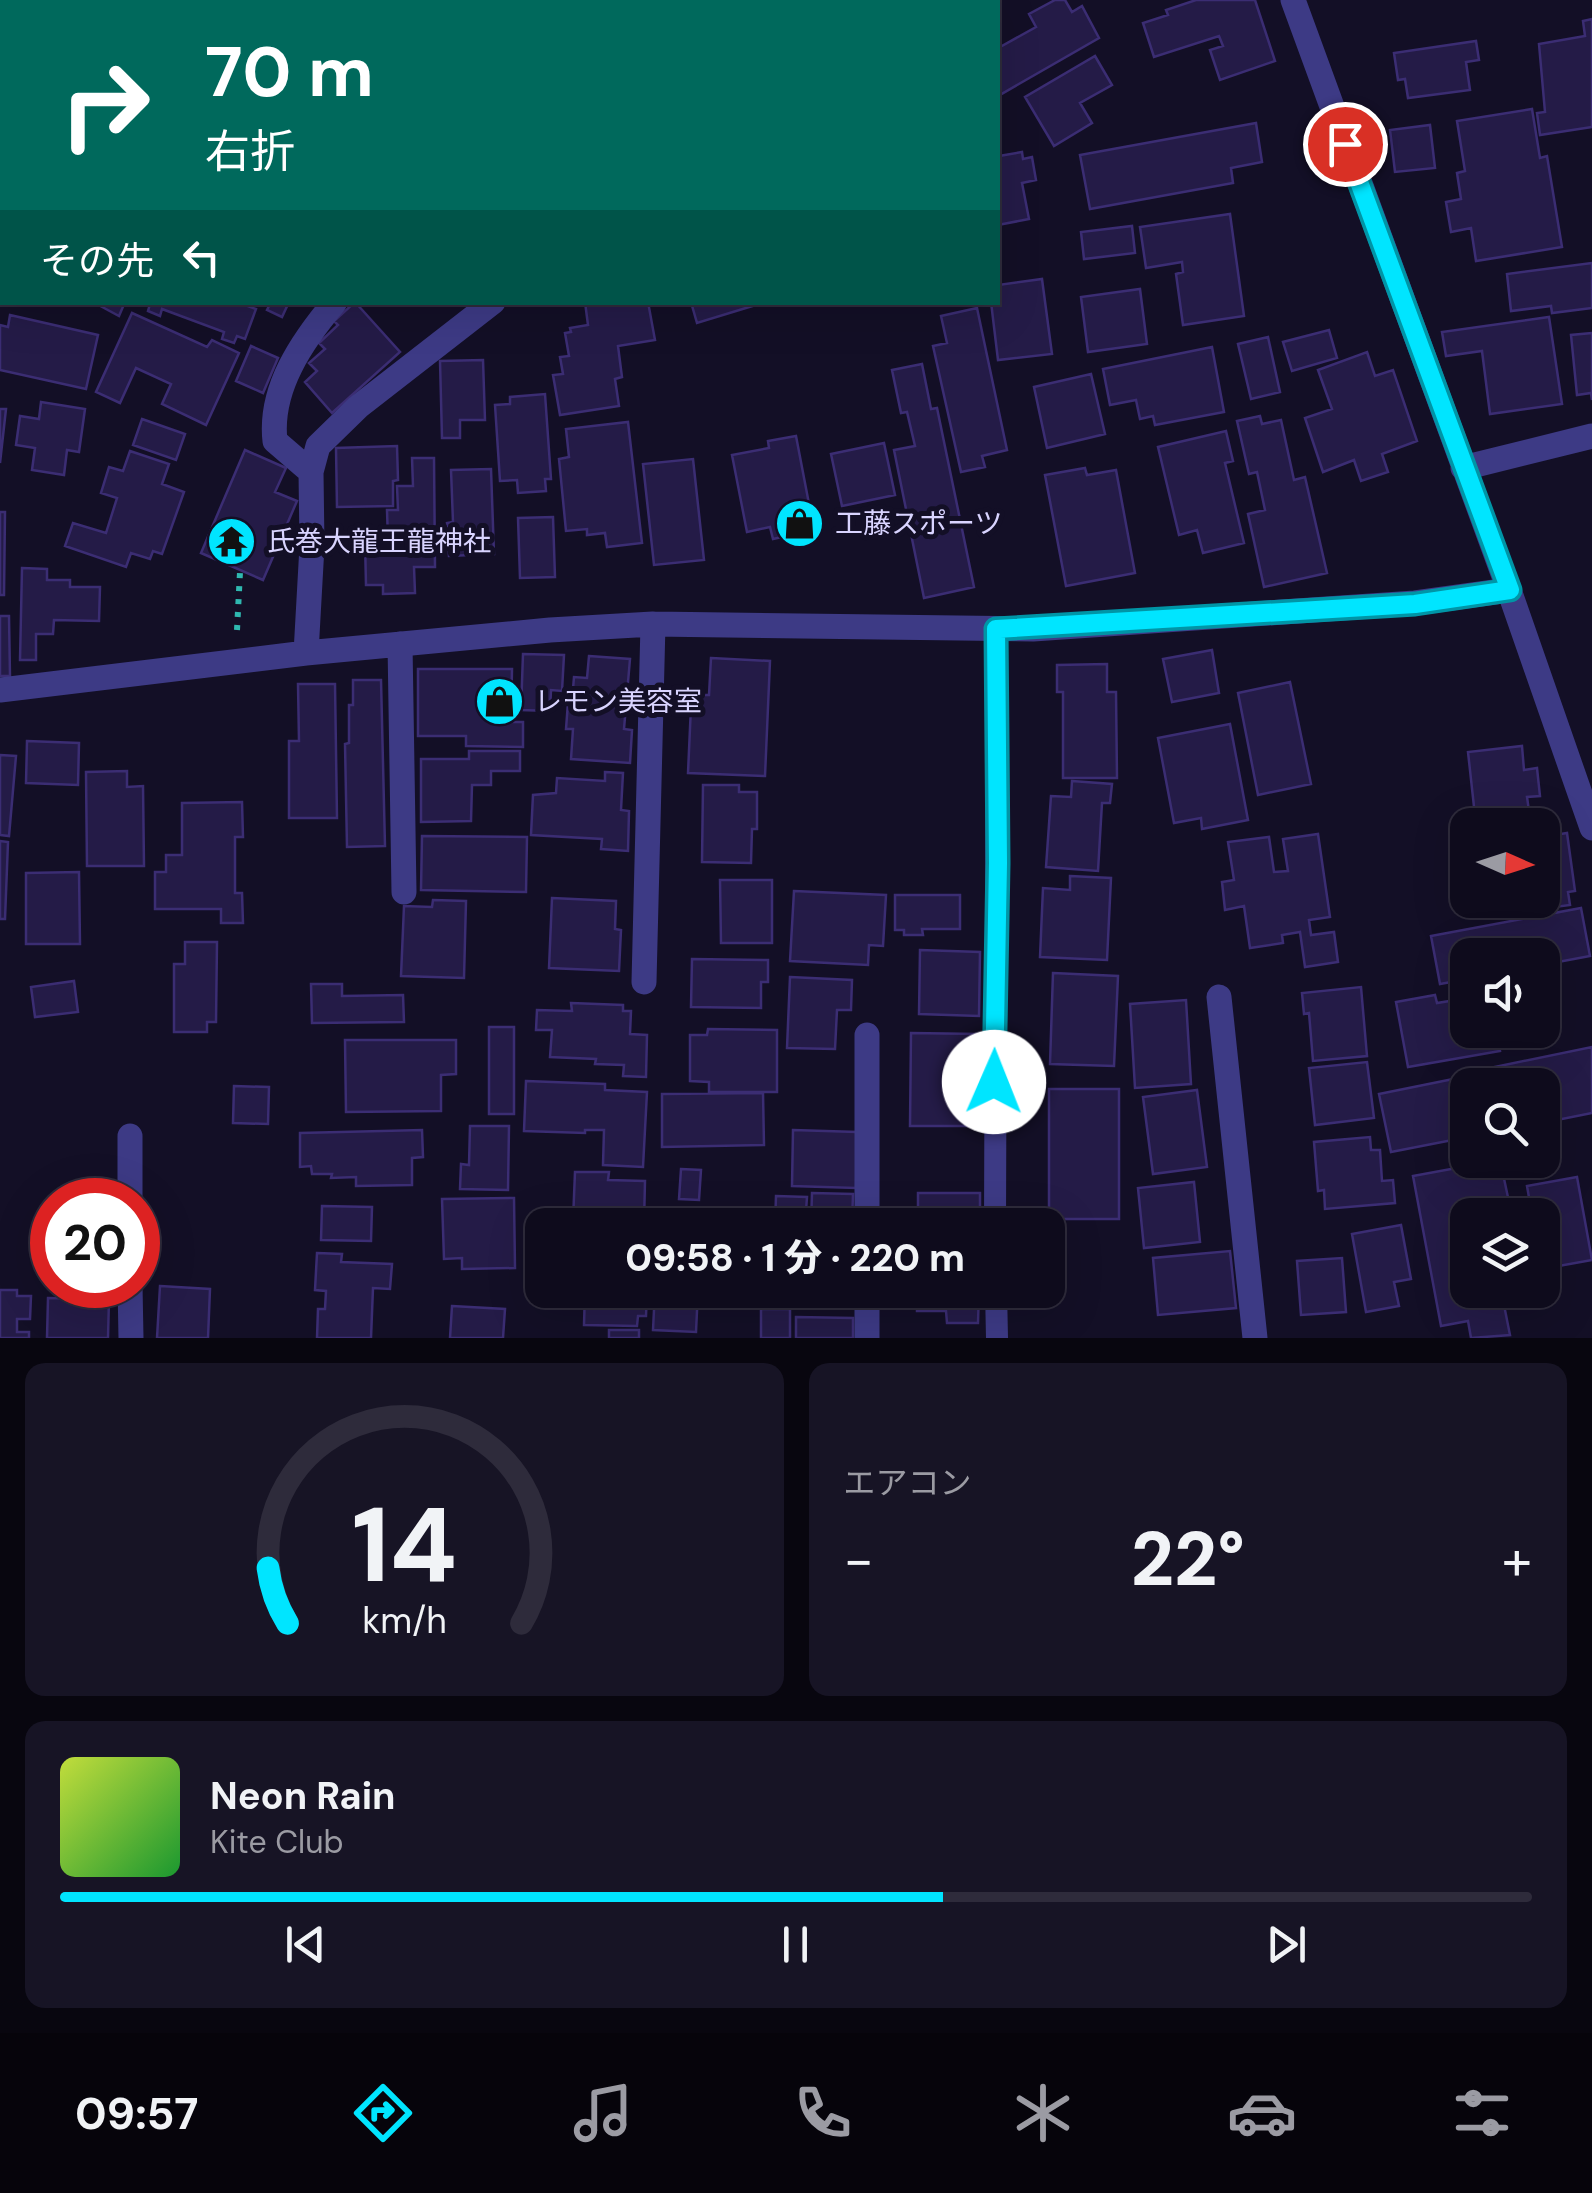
<!DOCTYPE html>
<html lang="ja">
<meta charset="utf-8">
<style>
body{margin:0;font-family:"DM Sans","Noto Sans JP",sans-serif;background:#171425;color:#f1f3f6;height:100vh;display:flex;flex-direction:column;font-size:38px;white-space:nowrap}
*{box-sizing:border-box;margin:0}
p{font-size:32px;color:#9b9ba3}
.icon{flex:none;width:55px;height:55px;fill:none;stroke:currentColor;stroke-width:2;stroke-linecap:round;stroke-linejoin:round}
.map{position:relative;height:1338px;overflow:hidden}
.side{display:flex;flex-direction:column;gap:25px;padding:25px;background:#08060f;flex:1}
.side>*{flex:none}
.guide{position:absolute;left:0px;top:0px;width:1000px;height:305px;box-shadow:0 10px 40px #0002,0 0 0 2px #2e2b3b;background:#00695c;color:#fff;overflow:hidden}
.needle{width:65px;rotate:93deg}
.tools{position:absolute;left:1450px;top:808px;display:grid;gap:20px}
.tools a{display:grid;place-items:center;width:110px;height:110px;border-radius:20px;background:#0e0b1c;box-shadow:0 10px 40px #0002,0 0 0 2px #2e2b3b;font-size:50px}
.speed{position:absolute;left:30px;top:1178px;display:flex;gap:20px;font-size:50px;font-weight:700;text-align:center}
.speed>*{display:grid;place-content:center;width:130px;height:130px;border-radius:50%;background:#0e0b1c;box-shadow:0 10px 40px #0002,0 0 0 2px #2e2b3b;line-height:1}
.speed .limit{border:15px solid #d22;background:#fff;color:#111}
.pin{position:absolute;display:grid;place-items:center;width:85px;height:85px;color:#fff;margin:-42px;border:5px solid #fff;border-radius:50%;box-shadow:0 2px 10px #0007}
.me{position:absolute;width:110px;margin:-55px;rotate:1deg;stroke-linejoin:round;filter:drop-shadow(0 0 8px #0008)}
.turn{display:flex;align-items:center;gap:35px;height:210px;padding:0 40px;font-size:45px}
.turn .icon{width:130px;height:130px;stroke-width:2.5}
.turn b{display:block;font-size:70px;line-height:85px}
.then{display:flex;align-items:center;height:95px;padding:0 40px;background:#0003;gap:20px;font-size:38px}
.big{font-size:75px;font-weight:800;line-height:1.1}
.side .tile{flex:1;display:flex;flex-direction:column;justify-content:center;gap:15px;min-width:0;padding:0 35px;border-radius:20px;background:#171425}
.side .dial{align-items:center;gap:0}
.dial svg{height:260px;overflow:visible;fill:none;stroke:#2e2b3b;stroke-width:7;stroke-linecap:round;text-anchor:middle}
.dial text{fill:#f1f3f6;stroke:none}
.song{display:flex;align-items:center;gap:30px}
.cover{width:120px;height:120px;border-radius:15px;background:linear-gradient(135deg,hsl(70 70% 55%),hsl(130 70% 35%))}
.played{height:10px;border-radius:5px;background:linear-gradient(90deg,#00e5ff 60%,#2e2b3b 60%)}
.keys{display:flex;justify-content:space-around;direction:ltr}
.heat{display:flex;justify-content:space-between;align-items:center;font-size:55px;direction:ltr}
.side .tiles{flex:1;display:grid;gap:25px;grid-template-columns:1fr 1fr}
.tile:last-child{grid-column:span 2}
.trip{position:absolute;left:525px;top:1208px;width:540px;height:100px;border-radius:20px;background:#0e0b1c;box-shadow:0 10px 40px #0002,0 0 0 2px #2e2b3b;font-weight:800;line-height:100px;text-align:center}
.menu{display:flex;height:160px;justify-content:space-around;align-items:center;background:#06040b;color:#9b9ba3}
.menu .icon{width:70px;height:70px}
.menu .on{color:#00e5ff}
.menu b{font-size:45px;color:#f1f3f6}
.map>svg:first-child{display:block}
</style>
<div class="map">
<svg width="1592" height="1338" viewBox="0 0 1592 1338">
<rect width="100%" height="100%" fill="#130f26"/>
<path fill="#241b47" stroke="#3b2d73" stroke-width="2.5" d="M0,0H34L2,2V52Z
M750,0H830L832,2H752Z
M1055,0H1065L1072,12L1082,6L1099,38L998,96V42L1000,47L1036,27L1029,14Z
M1196,0H1255L1275,61L1220,80L1210,50L1223,46L1219,36L1154,57L1143,23L1168,15L1166,10Z
M1592,19V127L1540,135L1537,113L1545,112L1539,44L1585,36L1583,21Z
M1476,41L1479,60L1466,62L1470,90L1408,98L1405,79L1398,80L1394,53Z
M1095,56L1112,85L1080,103L1092,123L1054,146L1025,97Z
M1532,109L1540,158L1547,156L1562,247L1476,261L1471,228L1451,232L1446,202L1461,199L1457,173L1465,171L1457,121Z
M1256,123L1262,162L1231,168L1233,183L1090,209L1080,155Z
M1430,125L1435,168L1395,172L1390,130Z
M998,151L999,156L1022,152L1023,159L1032,157L1036,180L1022,183L1029,219L998,225Z
M0,207H2V276L0,275Z
M1230,214L1244,316L1183,325L1176,274L1183,272L1182,262L1146,268L1140,227Z
M1132,226L1135,253L1084,259L1081,232Z
M1592,263V308L1552,313L1551,306L1511,311L1507,274Z
M1042,279L1052,354L998,360L991,302H998V285Z
M1140,289L1147,344L1088,352L1081,297Z
M93,302H125L119,316Z
M147,302H237L256,309L245,339L237,336L234,343L222,339L224,332L162,309L160,316L148,311L150,304Z
M271,302H289L282,317L267,310Z
M355,302L400,352L332,413L305,382L317,371L309,363L325,349L319,343L338,325L334,321Z
M585,302H648L655,340L618,346L622,377L615,379L619,406L560,415L553,375L563,374L560,357L569,356L565,333L571,332L570,328L588,325Z
M691,302H759V304L697,323Z
M977,308L1007,450L982,456L985,467L961,472L933,346L947,343L941,316Z
M132,313L207,347L212,340L239,353L206,425L162,404L171,384L136,368L120,403L96,392Z
M10,315L98,335L86,389L0,370V325L8,327Z
M1549,317L1562,404L1490,414L1482,351L1446,356L1442,332Z
M1329,330L1337,358L1292,371L1283,342Z
M1592,333V400L1591,393L1577,395L1571,335Z
M1268,337L1280,392L1251,399L1238,344Z
M251,346L278,358L263,393L236,381Z
M1212,347L1224,412L1155,425L1153,416L1140,419L1136,400L1110,405L1103,369Z
M1367,352L1375,376L1393,370L1417,441L1382,454L1388,472L1361,481L1354,460L1323,472L1305,418L1332,409L1318,370Z
M483,360L485,420H460V438H442L440,361Z
M922,364L931,409L937,408L974,587L924,598L894,450L915,446L907,412L901,413L892,370Z
M1091,374L1105,434L1047,448L1034,387Z
M545,394L551,479H545L546,491L518,493L517,480L500,481L495,405L510,404V397Z
M41,402L85,409L79,452L67,450L64,475L32,470L35,448L16,445L20,416L39,419Z
M0,409H6L0,463Z
M1260,416L1262,424L1281,420L1294,480L1305,477L1327,573L1264,587L1248,514L1265,510L1257,472L1249,474L1237,421Z
M142,419L185,434L176,460L133,445Z
M628,422L642,543L607,547L605,533L587,535V529L566,531L559,459L569,457L566,429Z
M1226,431L1233,461L1225,463L1244,543L1203,553L1197,530L1179,535L1158,447Z
M796,436L814,530L773,539L770,527L747,532L732,455L769,448L768,441Z
M884,443L895,495L842,506L831,454Z
M397,446L398,480L393,481V506L337,507L336,448Z
M245,450L286,468L275,492L297,501L263,580L201,553Z
M130,451L169,464L162,484L184,492L162,554L153,551L150,559L131,553L126,567L65,546L73,523L106,533L117,498L101,493L109,467L123,471Z
M412,458H434L435,567H414L415,593L383,594V585H366L365,541H388L387,510H398L397,486H413Z
M693,459L704,560L654,565L643,464Z
M1085,468L1087,475L1116,470L1135,573L1066,586L1045,475Z
M491,469L494,554L449,556L447,523L453,522L451,470Z
M0,512H5L4,595H0Z
M553,517L555,577L520,578L518,518Z
M22,568L47,569V580H70V587H100L99,621L54,620L53,634H36V660H20Z
M0,616H9L10,676H0Z
M1212,650L1219,693L1172,702L1163,659Z
M523,654L564,655L562,691L551,690L550,711L521,710Z
M589,656L630,659L624,729L632,730L630,763L571,759L573,729H566L569,689H573L574,677L587,678Z
M711,658L770,661L765,776L688,773L691,706L699,707V695H709Z
M1107,664V692H1116L1117,778H1063V692H1057V665Z
M418,669H512L511,722H523V747L466,746V736H418Z
M353,680H381L385,846L347,847L345,744L349,743V705H353Z
M1290,682L1311,784L1258,795L1238,693Z
M298,684H335L337,818H289V741H299Z
M1230,724L1248,820L1202,829L1201,818L1174,823L1158,738Z
M27,741L79,743L78,785L26,783Z
M1522,746L1524,770L1537,768L1540,796L1527,797L1531,825H1476L1468,752Z
M469,751H520V771H491V785H472L471,821L421,822V759H469Z
M0,755L16,756L9,836L0,835Z
M127,771V787L143,786L144,866H87L86,772Z
M605,772L623,773L621,810L629,811L628,851L601,849L602,839L531,835L533,795L556,793L557,778L605,781Z
M1072,781L1112,784L1110,803H1102L1098,871L1046,867L1051,796L1071,797Z
M703,785H739V792H757V829H752L751,863L702,862Z
M242,802L243,837H235V893H242L243,923H221V909H155V872H166V855H182V803Z
M1567,833L1575,891L1568,892L1570,905L1472,918L1470,900H1542V837Z
M1318,834L1330,917L1309,920L1311,935L1334,932L1338,962L1305,967L1300,932L1282,935L1283,943L1250,948L1244,906L1225,910L1222,882L1234,880L1228,842L1269,837L1274,872L1288,871L1283,839Z
M422,836L527,837L526,892L421,890Z
M0,841L8,842L5,919H0Z
M79,872L80,944H26V873Z
M1070,876L1111,878L1107,960L1040,957L1043,888L1070,890Z
M720,880H772V943H721Z
M794,891L886,895L883,946L869,945L868,965L790,961Z
M895,895H960V929H922L923,935H904V930H895Z
M552,898L616,901L615,929L621,930L619,971L549,968Z
M433,900L466,901L464,978L401,976L404,906L432,907Z
M1581,908L1590,956L1542,965V955H1468V979L1440,984L1431,936Z
M185,942H217L216,1022H207V1032H174V964H185Z
M920,950L980,952L979,1016L919,1014Z
M692,959L768,960V982H761V1008L691,1007Z
M1053,973L1118,976L1114,1066L1050,1064Z
M790,977L852,980L851,1010H837L835,1049L787,1048Z
M74,981L78,1012L35,1017L31,987Z
M311,984H342V996L403,995L404,1022L312,1023Z
M1361,987L1367,1056L1313,1061L1309,1013L1304,1014L1302,993Z
M1435,995L1437,1003L1468,998V1030H1496L1500,1051L1408,1067L1396,1002Z
M1186,1000L1191,1084L1135,1088L1130,1004Z
M571,1003L623,1005V1011H631L630,1034L647,1035L646,1077L623,1076L624,1065L595,1064L596,1059L550,1057L552,1030H536L537,1010L572,1011Z
M489,1027H514V1114H489Z
M708,1029L777,1030V1092H709V1082L690,1081V1035H707Z
M911,1033L979,1034L978,1126H910Z
M345,1040H456V1074L441,1075V1111L346,1112Z
M1592,1047V1113L1542,1123V1085H1494L1490,1068Z
M1367,1062L1374,1118L1315,1125L1309,1068Z
M1473,1075L1475,1085H1468V1137L1391,1152L1379,1094Z
M526,1081L605,1084V1090L647,1092L643,1167L603,1165L604,1130H585V1133L524,1131Z
M234,1086L269,1087L268,1124L233,1123Z
M1049,1089H1119V1219H1049Z
M1197,1090L1207,1167L1153,1174L1143,1097Z
M763,1093L764,1145L662,1147V1094Z
M470,1126H509L508,1190L460,1189L461,1164L469,1165Z
M422,1130L423,1157L412,1158V1185L356,1186V1177L331,1178L332,1174H312L311,1166L300,1167V1133Z
M793,1130L857,1132L856,1188L792,1186Z
M1370,1137L1371,1150H1380L1382,1181L1393,1180L1395,1203L1325,1209L1324,1190L1318,1191L1314,1142Z
M1500,1160L1509,1202L1485,1206L1487,1215H1468V1290H1501L1510,1335L1471,1338L1468,1321L1441,1326L1413,1176Z
M681,1169L701,1170L699,1200L679,1199Z
M575,1172H609L608,1180L645,1181L644,1223L573,1221Z
M1577,1177L1592,1260L1542,1269V1215H1532L1527,1186Z
M1194,1182L1200,1242L1144,1248L1138,1188Z
M812,1193L853,1194L852,1225H811Z
M918,1193H980V1225H918Z
M776,1196L807,1197L805,1225H775Z
M514,1198L515,1268L462,1269V1258L444,1259L442,1199Z
M322,1206L372,1207L371,1241L321,1240Z
M659,1211L702,1212L701,1225H658Z
M711,1219L760,1221V1225H711Z
M1401,1225L1411,1279L1394,1282L1399,1306L1366,1312L1352,1234Z
M47,1243H52V1285L94,1287L46,1285Z
M1230,1251L1236,1308L1158,1315L1153,1258Z
M317,1253L342,1254L341,1262L392,1264L390,1289L373,1288L371,1338H317L318,1309H325L326,1291L315,1290Z
M1342,1258L1346,1312L1301,1315L1297,1261Z
M160,1286L210,1289L208,1338H157Z
M0,1290H17V1296H31L30,1319H17V1332H29V1338H0Z
M585,1290H647L646,1316H638L637,1326L584,1325Z
M655,1290H698L696,1332L653,1330Z
M708,1290H757V1297H748V1308L724,1307V1300L708,1299Z
M799,1290H852V1307L798,1305Z
M917,1290H979L978,1323H947L946,1311H917Z
M48,1298L109,1299L108,1338H47Z
M452,1306L505,1309L503,1338H450Z
M761,1309H790V1338H761Z
M796,1317L853,1318V1338H796Z
M609,1330H639V1338H609Z"/>
<g fill="none" stroke-linecap="round" stroke-linejoin="round">
<path stroke="#2fb8b0" stroke-width="6" stroke-dasharray="5 8" stroke-linecap="butt" d="M237,630L240,572"/>
<path stroke="#3d3a85" stroke-width="22" d="M995,1225L997,629
M996,1290L997,1338"/>
<path stroke="#3d3a85" stroke-width="25" d="M1293,0L1509,590L1592,828
M296,2L297,0
M899,2L903,0
M0,113H2
M1463,468L1592,436
M311,472L275,441C269,389 302,341 335,302
M400,644L404,892
M306,653L312,546L311,472L318,446L358,407L493,302
M0,690L306,653L550,630L653,624L1033,629L1415,603L1509,590
M644,982L653,624
M1219,997L1255,1338
M867,1035V1225
M130,1136V1200
M130,1285L131,1338
M867,1290V1338"/>
</g>
<g fill="none" stroke-linecap="round" stroke-linejoin="round">
<defs>
<path id="route" d="M994,1082L998,863L996,629L1415,604L1510,590L1345,144"/>
</defs>
<use href="#route" stroke="#0095a6" stroke-width="25"/>
<use href="#route" stroke="#00e5ff" stroke-width="18"/>
</g>
<defs>
<symbol id="shop-disc" viewBox="-11 -11 22 22"><circle r="9.5" fill="#00e5ff" stroke="#130f26"/><path d="M-5-2.5h2.3a2.7 3.5 0 0 1 5.4 0H5L5.5 6h-11ZM-1.5-2.5h3a1.5 2.3 0 0 0-3 0Z" fill="#111"/></symbol>
<symbol id="temple-disc" viewBox="-11 -11 22 22"><circle r="9.5" fill="#00e5ff" stroke="#130f26"/><path d="M0-6L5-2H3V0L6.5 2.5H4V6H1.5V3h-3V6H-4V2.5H-6.5L-3 0V-2H-5Z" fill="#111"/></symbol>
</defs>
<g fill-rule="evenodd">
<use href="#shop-disc" x="772" y="496" width="55" height="55"/>
<use href="#temple-disc" x="204" y="514" width="55" height="55"/>
<use href="#shop-disc" x="472" y="674" width="55" height="55"/>
</g>
<g text-anchor="middle" stroke-width="10" stroke-linejoin="round" paint-order="stroke">
<g font-size="28" fill="#d9d4ff" stroke="#130f26" text-anchor="start">
<text x="835" y="533">工藤スポーツ</text>
<text x="267" y="551">氏巻大龍王龍神社</text>
<text x="534" y="711">レモン美容室</text>
</g>
</g>
</svg>
<div class="tools">
<a><svg class="needle" viewBox="-14 -14 28 28"><path d="M0-13l5 13h-10z" fill="#e53935"/><path d="M0 13l5-13h-10z" fill="#9b9ba3"/></svg></a>
<a><svg class="icon" aria-label="sound" viewBox="0 0 24 24"><path d="M4 9h4l5-4v14l-5-4H4zM17 9q2 3 0 6"/></svg></a>
<a><svg class="icon" aria-label="search" viewBox="0 0 24 24"><circle cx="10" cy="10" r="6"/><path d="M15 15l6 6"/></svg></a>
<a><svg class="icon" aria-label="layers" viewBox="0 0 24 24"><path d="M12 4l9 5-9 5-9-5zM3 14l9 5 9-5"/></svg></a>
</div>
<div class="speed"><div class="limit">20</div></div>
<div class="pin" style="left:1345px;top:144px;background:#d93025"><svg class="icon" aria-label="arrive" viewBox="0 0 24 24"><path d="M6 21V4h12l-3 4 3 4H6"/></svg></div>
<svg class="me" style="left:994px;top:1082px" viewBox="-20 -20 40 40"><circle r="19" fill="#fff"/><path d="M0-13L10 11 0 6-10 11z" fill="#00e5ff"/></svg>
<div class="trip">09:58 · 1 分 · 220 m</div>
<div class="guide">
<div class="turn"><svg class="icon" aria-label="right" viewBox="0 0 24 24"><path d="M7 20v-9h11M14 6l5 5-5 5"/></svg><div><b>70 m</b>右折</div></div>
<div class="then">その先<svg class="icon" aria-label="left" viewBox="0 0 24 24"><path d="M17 20v-9H6M10 6l-5 5 5 5"/></svg></div>
</div>
</div>
<section class="side">
<div class="tiles">
<div class="tile dial"><svg viewBox="0 0 100 80">
<path d="M14 69A42 42 0 1 1 86 69"/>
<path d="M14 69A42 42 0 0 1 8 52" stroke="#00e5ff"/>
<text x="50" y="56" font-size="32" font-weight="700">14</text>
<text x="50" y="72" font-size="11">km/h</text>
</svg></div>
<div class="tile"><p>エアコン</p>
<div class="heat"><a>−</a><b class="big">22°</b><a>+</a></div>
</div>
<div class="tile">
<div class="song"><i class="cover"></i><div><b>Neon Rain</b><p>Kite Club</p></div></div>
<div class="played"></div>
<div class="keys"><svg class="icon" aria-label="previous" viewBox="0 0 24 24"><path d="M18 5L8 12l10 7zM5 5v14"/></svg><svg class="icon" aria-label="pause" viewBox="0 0 24 24"><path d="M8 5v14M16 5v14"/></svg><svg class="icon" aria-label="next" viewBox="0 0 24 24"><path d="M6 5l10 7-10 7zM19 5v14"/></svg></div>
</div>
</div>
</section>
<nav class="menu">
<b>09:57</b>
<svg class="icon on" aria-label="directions" viewBox="0 0 24 24"><path d="M12 3l9 9-9 9-9-9zM9 14v-3h6M13 9l2 2-2 2"/></svg>
<svg class="icon" aria-label="music" viewBox="0 0 24 24"><path d="M9 18V5l10-2v13"/><circle cx="6" cy="18" r="3"/><circle cx="16" cy="16" r="3"/></svg>
<svg class="icon" aria-label="phone" viewBox="0 0 24 24"><path d="M5 4h4l2 5-3 2q2 4 5 5l2-3 5 2v4C11 20 4 13 5 4z"/></svg>
<svg class="icon" aria-label="climate" viewBox="0 0 24 24"><path d="M12 3v18M4 7l16 10M4 17L20 7"/></svg>
<svg class="icon" aria-label="car" viewBox="0 0 24 24"><path d="M5 17H2v-5l4-1 3-4h7l3 4 3 1v5h-3M9 17h6M6 11h13"/><circle cx="7" cy="17" r="2"/><circle cx="17" cy="17" r="2"/></svg>
<svg class="icon" aria-label="filters" viewBox="0 0 24 24"><path d="M4 7h16M4 17h16"/><circle cx="9" cy="7" r="2"/><circle cx="15" cy="17" r="2"/></svg>
</nav>
